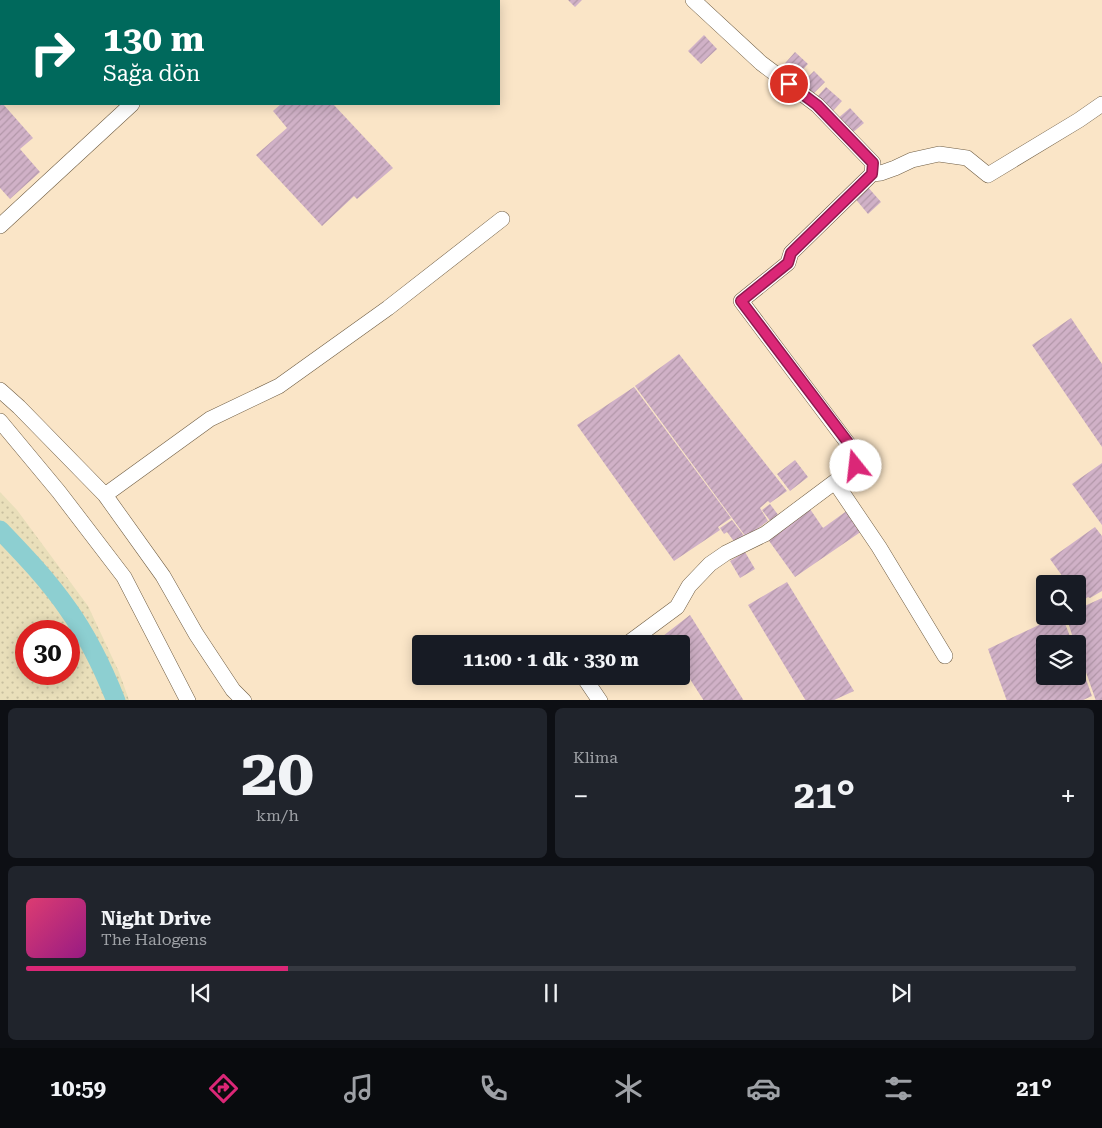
<!DOCTYPE html>
<html lang="tr">
<meta charset="utf-8">
<style>
body{margin:0;font-family:"Roboto Serif",serif;background:#20242c;color:#f1f3f6;height:100vh;display:flex;flex-direction:column;font-size:19px;white-space:nowrap}
*{box-sizing:border-box;margin:0}
p{font-size:16px;color:#9ea1a6}
.icon{flex:none;width:28px;height:28px;fill:none;stroke:currentColor;stroke-width:2;stroke-linecap:round;stroke-linejoin:round}
.map{position:relative;height:700px;overflow:hidden}
.side{display:flex;flex-direction:column;gap:8px;padding:8px;background:#0d0f14;flex:1}
.side>*{flex:none}
.banner{position:absolute;left:0px;top:0px;width:500px;height:105px;box-shadow:0 2px 12px #0003;background:#00695c;color:#fff;overflow:hidden}
.tools{position:absolute;left:1036px;top:575px;display:grid;gap:10px}
.tools a{display:grid;place-items:center;width:50px;height:50px;border-radius:5px;background:#171b24;box-shadow:0 2px 12px #0003;font-size:25px}
.speed{position:absolute;left:15px;top:620px;display:flex;gap:10px;font-size:25px;font-weight:700;text-align:center}
.speed>*{display:grid;place-content:center;width:65px;height:65px;border-radius:50%;background:#171b24;box-shadow:0 2px 12px #0003;line-height:1}
.speed .limit{border:8px solid #d22;background:#fff;color:#111}
.pin{position:absolute;display:grid;place-items:center;width:42px;height:42px;color:#fff;margin:-21px;border:2px solid #fff;border-radius:50%;box-shadow:0 1px 5px #0007}
.me{position:absolute;width:55px;margin:-28px;rotate:344deg;stroke-linejoin:round;filter:drop-shadow(0 0 4px #0008)}
.turn{display:flex;align-items:center;gap:18px;height:105px;padding:0 20px;font-size:22px}
.turn .icon{width:65px;height:65px;stroke-width:2.5}
.turn b{display:block;font-size:35px;line-height:42px}
.big{font-size:38px;font-weight:700;line-height:1.1}
.side .card{flex:1;display:flex;flex-direction:column;justify-content:center;gap:8px;min-width:0;padding:0 18px;border-radius:8px;background:#20242c}
.side .dial{align-items:center;gap:0}
.dial b{font-size:65px;line-height:1}
.song{display:flex;align-items:center;gap:15px}
.cover{width:60px;height:60px;border-radius:8px;background:linear-gradient(135deg,hsl(340 70% 55%),hsl(310 70% 35%))}
.played{height:5px;border-radius:2px;background:linear-gradient(90deg,#db2777 25%,#363941 25%)}
.keys{display:flex;justify-content:space-around;direction:ltr}
.heat{display:flex;justify-content:space-between;align-items:center;font-size:28px;direction:ltr}
.side .tiles{flex:1;display:grid;gap:8px;grid-template-columns:1fr 1fr}
.card:last-child{grid-column:span 2}
.trip{position:absolute;left:412px;top:635px;width:278px;height:50px;border-radius:5px;background:#171b24;box-shadow:0 2px 12px #0003;font-weight:700;line-height:50px;text-align:center}
.menu{display:flex;height:80px;justify-content:space-around;align-items:center;background:#090b0e;color:#9ea1a6}
.menu .icon{width:35px;height:35px}
.menu .selected{color:#db2777}
.menu b{font-size:22px;color:#f1f3f6}
.map>svg:first-child{display:block}
</style>
<div class="map">
<svg width="1102" height="701" viewBox="0 0 1102 701">
<defs>
<pattern id="sand-dots" width="8" height="8" patternUnits="userSpaceOnUse" patternTransform="scale(1.25)"><rect width="8" height="8" fill="#e9dfba"/><path d="M2 2h.1M6 6h.1" fill="none" stroke="#c7be9e" stroke-width="1.8" stroke-linecap="round"/></pattern>
<pattern id="building-hatch" width="6" height="6" patternUnits="userSpaceOnUse" patternTransform="scale(1.25)"><rect width="6" height="6" fill="#d0b1c7"/><path d="M-1 1l2-2M0 6l6-6M5 7l2-2" fill="none" stroke="#b297a9"/></pattern>
</defs>
<rect width="100%" height="100%" fill="#fae5c7"/>
<path fill="url(#sand-dots)" fill-rule="evenodd" d="M0,492L17,510L88,606L119,672L129,700H0ZM26,631H69V674H26Z"/>
<g fill="none" stroke-linecap="round" stroke-linejoin="round">
<path stroke="#8dcfd1" stroke-width="19" d="M0,530C24,555 48,580 68,609C88,637 103,668 116,701"/>
</g>
<path fill="url(#building-hatch)" d="M568,0H582L575,7Z
M704,35L717,49L701,64L688,51Z
M795,52L808,64L792,81L780,69Z
M814,71L825,82L812,95L797,84L805,77L806,79Z
M826,87L842,101L833,111L817,97Z
M0,104H3L33,138L20,149L40,172L10,199L0,188Z
M281,104H333L393,168L357,199L354,196L322,226L256,155L287,128L273,111Z
M850,108L864,123L851,134L837,119Z
M866,185L881,202L868,214L853,196Z
M1071,318L1102,364V447L1032,345Z
M679,354L787,491L770,503L768,501L760,508L768,521L746,537L635,386Z
M634,387L731,518L718,527L720,530L674,561L577,425Z
M847,457L853,465L844,472L838,464Z
M795,460L808,477L790,491L777,474Z
M1102,463V525L1072,484Z
M770,504L779,516L771,522L762,510Z
M810,509L823,528L848,510L862,531L795,577L767,538Z
M732,520L745,537L736,544L727,532L724,534L720,528Z
M1095,527L1102,536V591L1090,598L1088,597L1081,602L1078,597V584H1068L1050,559Z
M745,552L755,569L740,578L730,561Z
M787,582L854,691L832,701H806L748,605Z
M1102,598V701H1096L1078,649V644H1075L1066,616H1078V609Z
M690,615L744,701H704L681,665V644H668L663,636Z
M1058,616H1062L1073,644H1045V676H1078V657L1092,696L1081,701H1007L988,649Z"/>
<g fill="none" stroke-linecap="round" stroke-linejoin="round">
<defs>
<path id="minor" d="M243,1L244,0
M872,174L881,173L895,168L912,160L939,154L967,158L988,175L1079,120L1102,104
M0,226L132,104
M0,390L19,407L105,495L163,576L196,634L233,690L244,701
M0,421L59,492L124,577L188,701
M835,482L879,547L945,656
M105,495L210,419L279,386L388,308L502,219
M627,644L677,607L689,586L710,564L726,553L765,534L856,466L858,457L741,301L788,263L791,253L872,174L873,163L817,105L761,63L693,0
M583,676L600,701"/>
</defs>
<use href="#minor" stroke="#6f5d43" stroke-width="16"/>
<use href="#minor" stroke="#fff" stroke-width="15"/>
</g>
<g fill="none" stroke-linecap="round" stroke-linejoin="round">
<defs>
<path id="route" d="M789,84L817,105L873,163L872,174L791,253L788,263L741,301L853,449L858,457L856,466"/>
</defs>
<use href="#route" stroke="#8e194d" stroke-width="12"/>
<use href="#route" stroke="#db2777" stroke-width="9"/>
</g>
</svg>
<div class="tools">
<a><svg class="icon" aria-label="search" viewBox="0 0 24 24"><circle cx="10" cy="10" r="6"/><path d="M15 15l6 6"/></svg></a>
<a><svg class="icon" aria-label="layers" viewBox="0 0 24 24"><path d="M12 4l9 5-9 5-9-5zM3 14l9 5 9-5"/></svg></a>
</div>
<div class="speed"><div class="limit">30</div></div>
<div class="pin" style="left:789px;top:84px;background:#d93025"><svg class="icon" aria-label="arrive" viewBox="0 0 24 24"><path d="M6 21V4h12l-3 4 3 4H6"/></svg></div>
<svg class="me" style="left:856px;top:466px" viewBox="-20 -20 40 40"><circle r="19" fill="#fff"/><path d="M0-13L10 11 0 6-10 11z" fill="#db2777"/></svg>
<div class="trip">11:00 · 1 dk · 330 m</div>
<div class="banner">
<div class="turn"><svg class="icon" aria-label="right" viewBox="0 0 24 24"><path d="M7 20v-9h11M14 6l5 5-5 5"/></svg><div><b>130 m</b>Sağa dön</div></div>
</div>
</div>
<section class="side">
<div class="tiles">
<div class="card dial"><b>20</b><p>km/h</p></div>
<div class="card"><p>Klima</p>
<div class="heat"><a>−</a><b class="big">21°</b><a>+</a></div>
</div>
<div class="card">
<div class="song"><i class="cover"></i><div><b>Night Drive</b><p>The Halogens</p></div></div>
<div class="played"></div>
<div class="keys"><svg class="icon" aria-label="previous" viewBox="0 0 24 24"><path d="M18 5L8 12l10 7zM5 5v14"/></svg><svg class="icon" aria-label="pause" viewBox="0 0 24 24"><path d="M8 5v14M16 5v14"/></svg><svg class="icon" aria-label="next" viewBox="0 0 24 24"><path d="M6 5l10 7-10 7zM19 5v14"/></svg></div>
</div>
</div>
</section>
<nav class="menu">
<b>10:59</b>
<svg class="icon selected" aria-label="directions" viewBox="0 0 24 24"><path d="M12 3l9 9-9 9-9-9zM9 14v-3h6M13 9l2 2-2 2"/></svg>
<svg class="icon" aria-label="music" viewBox="0 0 24 24"><path d="M9 18V5l10-2v13"/><circle cx="6" cy="18" r="3"/><circle cx="16" cy="16" r="3"/></svg>
<svg class="icon" aria-label="phone" viewBox="0 0 24 24"><path d="M5 4h4l2 5-3 2q2 4 5 5l2-3 5 2v4C11 20 4 13 5 4z"/></svg>
<svg class="icon" aria-label="climate" viewBox="0 0 24 24"><path d="M12 3v18M4 7l16 10M4 17L20 7"/></svg>
<svg class="icon" aria-label="car" viewBox="0 0 24 24"><path d="M5 17H2v-5l4-1 3-4h7l3 4 3 1v5h-3M9 17h6M6 11h13"/><circle cx="7" cy="17" r="2"/><circle cx="17" cy="17" r="2"/></svg>
<svg class="icon" aria-label="filters" viewBox="0 0 24 24"><path d="M4 7h16M4 17h16"/><circle cx="9" cy="7" r="2"/><circle cx="15" cy="17" r="2"/></svg>
<b>21°</b>
</nav>
